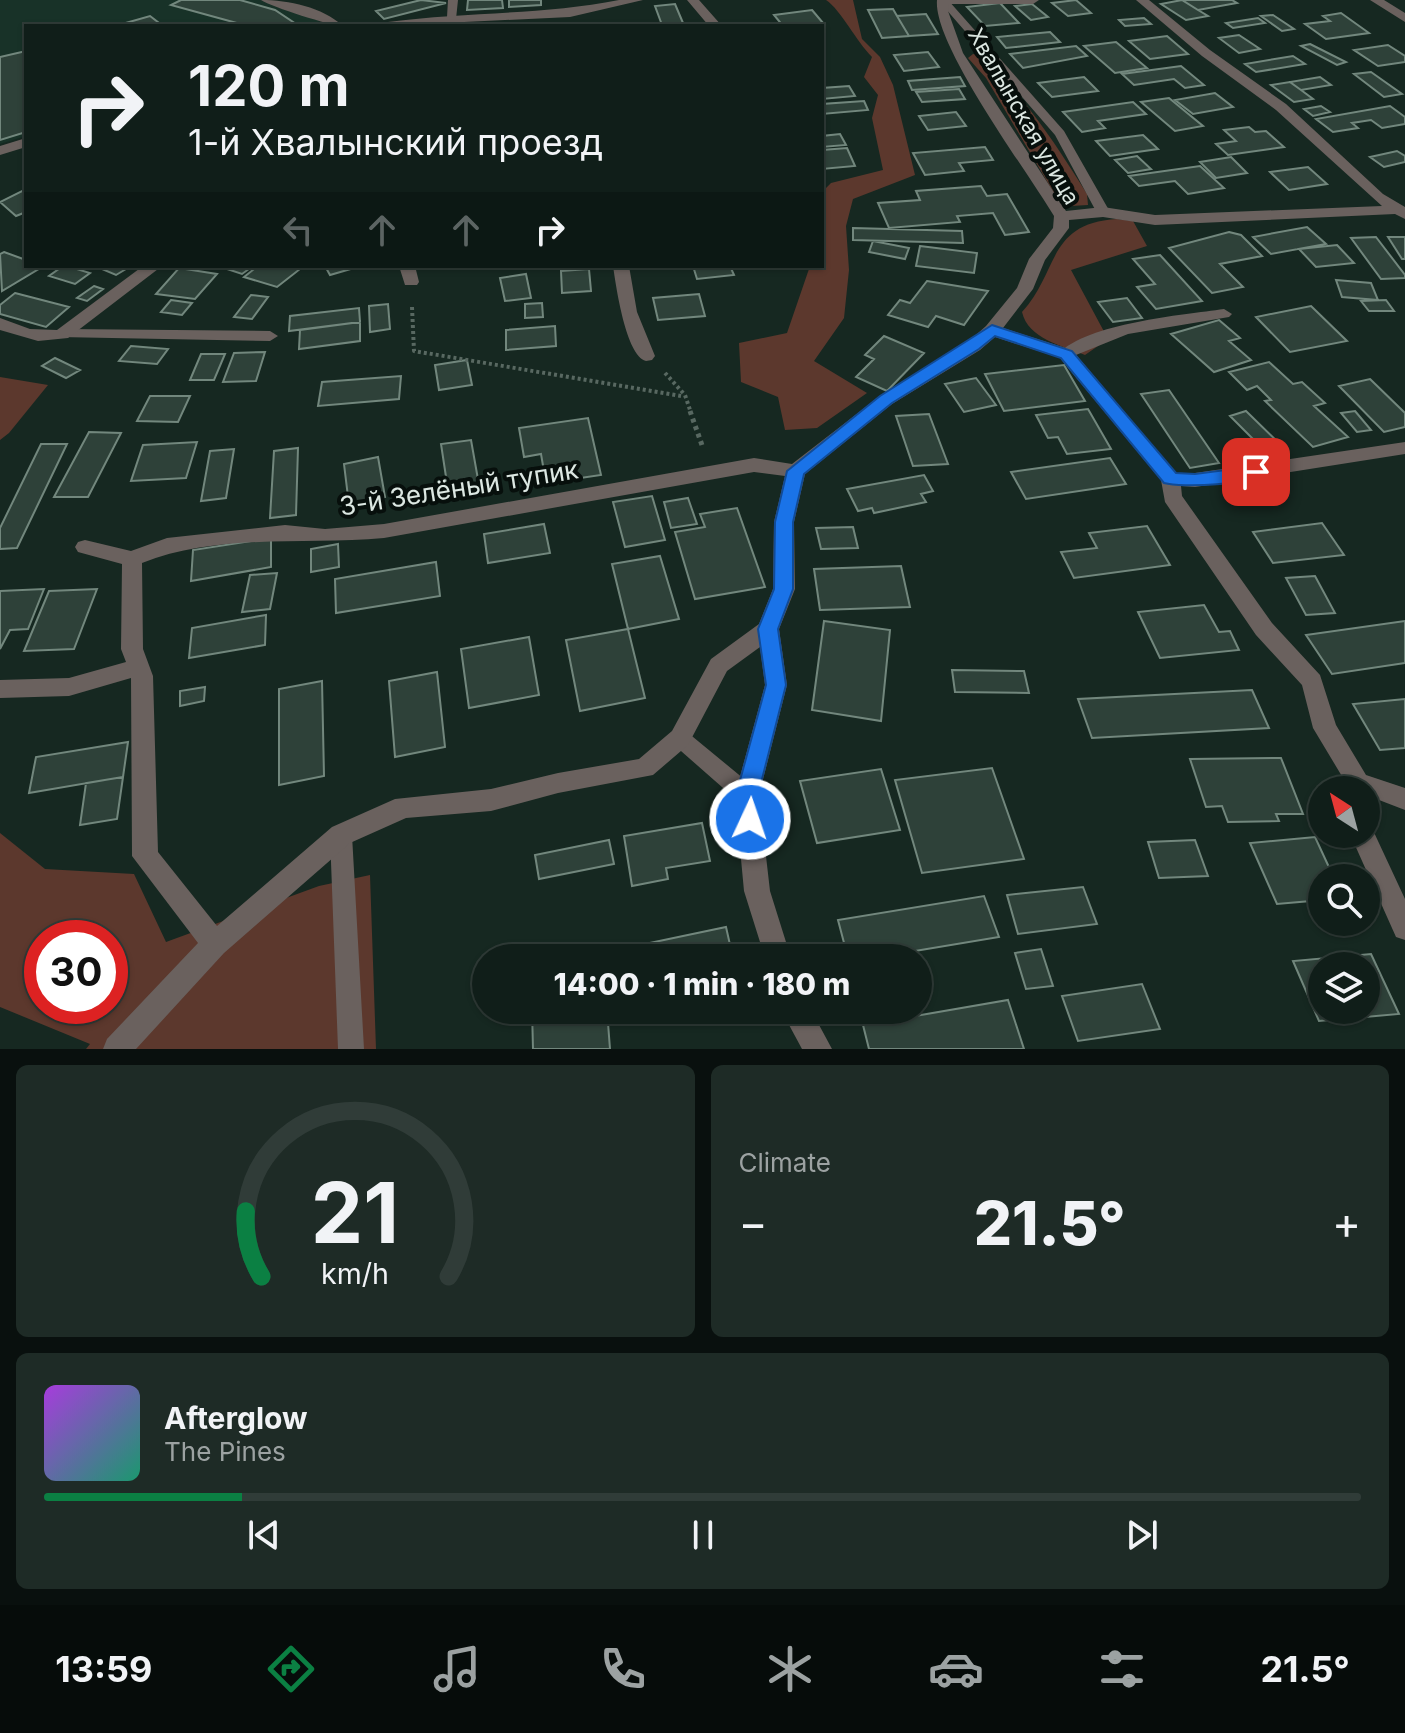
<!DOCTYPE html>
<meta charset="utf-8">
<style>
body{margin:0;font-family:Inter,sans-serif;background:#1e2b26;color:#f1f3f6;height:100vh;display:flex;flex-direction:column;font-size:30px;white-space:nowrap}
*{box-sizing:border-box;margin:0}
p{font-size:26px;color:#9ca2a2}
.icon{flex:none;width:44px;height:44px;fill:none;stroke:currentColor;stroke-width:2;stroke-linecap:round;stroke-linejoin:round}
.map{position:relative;height:1049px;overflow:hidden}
.side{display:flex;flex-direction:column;gap:16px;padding:16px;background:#09100e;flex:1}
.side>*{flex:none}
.guide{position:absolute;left:24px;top:24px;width:800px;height:244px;border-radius:0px;box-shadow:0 2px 6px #0004,0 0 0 2px #303c38;background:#101e19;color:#f1f3f6;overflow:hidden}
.needle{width:52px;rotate:324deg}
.controls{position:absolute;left:1308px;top:776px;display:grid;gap:16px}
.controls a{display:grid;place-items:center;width:72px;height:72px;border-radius:50%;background:#101e19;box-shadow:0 2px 6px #0004,0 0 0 2px #303c38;font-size:40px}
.speed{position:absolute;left:24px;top:920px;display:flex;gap:16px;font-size:40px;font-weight:700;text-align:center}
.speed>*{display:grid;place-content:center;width:104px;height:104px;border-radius:50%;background:#101e19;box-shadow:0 2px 6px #0004,0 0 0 2px #303c38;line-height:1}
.speed .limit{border:12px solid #d22;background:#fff;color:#111}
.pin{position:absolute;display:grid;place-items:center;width:68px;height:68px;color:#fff;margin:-34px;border-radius:16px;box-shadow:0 4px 12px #0006}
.me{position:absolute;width:88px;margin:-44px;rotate:3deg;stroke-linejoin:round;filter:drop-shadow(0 0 6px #0008)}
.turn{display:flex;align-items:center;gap:28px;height:168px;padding:0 32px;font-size:36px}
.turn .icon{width:104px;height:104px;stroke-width:2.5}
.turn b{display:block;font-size:56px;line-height:68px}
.lanes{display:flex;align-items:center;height:76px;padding:0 32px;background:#0003;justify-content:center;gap:40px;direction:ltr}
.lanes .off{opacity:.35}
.big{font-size:60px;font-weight:800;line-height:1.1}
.side .widget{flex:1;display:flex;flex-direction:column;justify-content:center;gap:12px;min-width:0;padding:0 28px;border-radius:12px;background:#1e2b26}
.side .dial{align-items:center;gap:0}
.dial svg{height:208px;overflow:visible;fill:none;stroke:#303c38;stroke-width:7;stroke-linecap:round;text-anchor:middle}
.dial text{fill:#f1f3f6;stroke:none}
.song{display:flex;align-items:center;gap:24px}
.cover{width:96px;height:96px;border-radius:12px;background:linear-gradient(135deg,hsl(280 70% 55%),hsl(160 70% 35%))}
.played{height:8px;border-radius:4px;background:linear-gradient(90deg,#0b8043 15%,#303c38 15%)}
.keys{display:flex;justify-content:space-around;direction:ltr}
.heat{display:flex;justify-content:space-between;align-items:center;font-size:44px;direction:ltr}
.side .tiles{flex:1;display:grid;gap:16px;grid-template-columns:1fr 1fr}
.widget:last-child{grid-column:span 2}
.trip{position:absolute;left:472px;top:944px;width:460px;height:80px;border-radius:40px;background:#101e19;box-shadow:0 2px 6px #0004,0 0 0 2px #303c38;font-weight:800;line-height:80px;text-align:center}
.tabs{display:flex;height:128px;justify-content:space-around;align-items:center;background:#060c0a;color:#9ca2a2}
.tabs .icon{width:56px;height:56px}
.tabs .current{color:#0b8043}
.tabs b{font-size:36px;color:#f1f3f6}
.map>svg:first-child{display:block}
</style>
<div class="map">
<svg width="1405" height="1049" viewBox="0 0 1405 1049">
<rect width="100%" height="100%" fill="#162821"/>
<path fill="#183228" d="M0,0H267L312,16L325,26H26V136L0,144Z"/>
<path fill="#5c382d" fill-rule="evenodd" d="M826,0H853L862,39L880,57L893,85L915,175L853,199L846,226L849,270L844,318L814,361L867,393L817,428L785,430L778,397L741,382L739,343L787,333L810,266H822V192L831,183L883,170L872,118L878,95L864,77L872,57C856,41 841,10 826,0Z
M973,54L981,55C1024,96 1056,144 1087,194L1088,205L1071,206L1058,200L986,78L968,58Z
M1117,219L1133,221L1147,246L1071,270L1108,339L1085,355C1063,346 1028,339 1022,312C1059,272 1047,223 1117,219Z
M0,377L48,385L9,433L0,440Z
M0,833L45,869L134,874L166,942L319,886L370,875L376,1049H86L90,1044L0,1007ZM42,938H110V1006H42Z"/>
<path fill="#2e4139" stroke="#72877d" stroke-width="2" fill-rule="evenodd" d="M181,0H240L275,10L299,26H240L244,25L171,5Z
M421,0L446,3L384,19L376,11Z
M468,0H502L503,8L467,10Z
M509,0H541V5L509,7Z
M1076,0L1091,13L1068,16L1052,3Z
M1182,0H1232L1237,3L1198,10Z
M1182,0L1198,10L1208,16L1186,20L1161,4Z
M1000,3L1019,23L985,26L967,7Z
M675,4L683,23L662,25L655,6Z
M1032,4L1048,17L1031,20L1015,6Z
M893,9L897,16L909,36L882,38L868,10Z
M812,10L823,23L783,26L774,15Z
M1341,13L1369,33L1326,39L1305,24L1330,21L1323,16Z
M926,14L938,34L909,36L897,16Z
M1273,15L1294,29L1282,31L1261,16Z
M150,16L163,26H115Z
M1144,18L1151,24L1125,26L1119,20Z
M1258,18L1265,23L1233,28L1226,23Z
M1050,32L1060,42L1006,48L997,37Z
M1239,35L1260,49L1239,53L1219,38Z
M1167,36L1188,54L1150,59L1129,41Z
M1116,42L1147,68L1115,73L1084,46Z
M1310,44L1346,62L1337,65L1301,46Z
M1388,45L1405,56V62L1378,66L1354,50Z
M1076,46L1087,56L1023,68L1010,54Z
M26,51V132L0,140V57Z
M928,52L939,67L904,71L894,55Z
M1293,56L1305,64L1256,72L1245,64Z
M1181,66L1204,85L1185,88L1174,79L1134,85L1122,74Z
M1371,72L1402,94L1384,97L1354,74Z
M960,77L965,86L912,90L908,81Z
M1084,77L1098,91L1052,97L1038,83Z
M1320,77L1331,85L1301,90L1290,82Z
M1290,82L1301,90L1313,99L1294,102L1271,85Z
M849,86L855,96L822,99V88Z
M959,89L965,99L922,102L916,92Z
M1215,93L1233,107L1193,114L1175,100Z
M1169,98L1203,126L1175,131L1141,102Z
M864,101L868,110L822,114V104Z
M1133,102L1146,114L1098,121L1105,128L1082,132L1063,112Z
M1321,106L1330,112L1313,116L1304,109Z
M1390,106L1405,117V124L1382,128L1371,120L1352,123L1358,128L1333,132L1316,119Z
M956,112L966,126L928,130L919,116Z
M1249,127L1255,132L1266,131L1284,147L1228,155L1216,144L1236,141L1224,130Z
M840,134L846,145L822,147V136Z
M1143,135L1158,149L1110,156L1096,141Z
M985,147L993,160L959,163L964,171L925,175L913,153Z
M847,148L855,166L822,169V150Z
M1397,151L1405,156V162L1384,167L1370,157Z
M1137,156L1151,169L1128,173L1115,160Z
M1231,157L1247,173L1216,178L1200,162Z
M1200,166L1224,188L1188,194L1175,181L1139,186L1129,176Z
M1308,167L1327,184L1289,190L1270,172Z
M981,186L987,196L1007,194L1029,232L1005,235L993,213L957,216L960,222L889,228L878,203L920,200L916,191Z
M26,189V212L16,216L0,202Z
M1307,227L1326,244L1271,254L1253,237Z
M853,228L962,231L963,243L853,240Z
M1229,232L1241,235L1262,256L1220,264L1243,287L1212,293L1169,248Z
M1376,237L1405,275V278L1381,279L1351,238Z
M1388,237H1405V259H1402Z
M873,241L909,248L905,259L869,252Z
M1337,245L1354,263L1316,267L1299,249Z
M920,246L977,253L974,273L916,266Z
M4,252L26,260V266L42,267L2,291L0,254Z
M1160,255L1202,301L1156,309L1137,287L1155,284L1133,259Z
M63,266H67L90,273L75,284L49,276Z
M95,266H131L116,275Z
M218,266H253L242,274Z
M258,266H289L300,269L277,287L244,277Z
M325,266H361L330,275Z
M693,266H730L734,275L697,279Z
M179,268L217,274L195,299L156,294Z
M589,269L591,291L562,293L561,271Z
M526,274L531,298L505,301L500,278Z
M1336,280L1371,283L1378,300L1342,297Z
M927,281L988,291L964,325L936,316L928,327L888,315L900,300L910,303Z
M94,286L103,289L87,301L77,298Z
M15,293L69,307L46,327L0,314V305Z
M699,294L705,316L658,320L653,298Z
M251,295L268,297L252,319L234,317Z
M1127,298L1142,318L1113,322L1098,302Z
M171,300L192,303L182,315L161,312Z
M1386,300L1394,311H1369L1361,301Z
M542,303L543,317L525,318V304Z
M388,304L390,329L370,332L369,306Z
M1311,306L1347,341L1290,352L1256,317Z
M359,308L360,322L289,331L290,316Z
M1219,320L1240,338L1229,341L1251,360L1214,372L1171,334Z
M360,322V341L299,349L300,330Z
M555,326L556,346L506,350V330Z
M884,336L924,353L887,391L856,377L874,359L865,355Z
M131,346L168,349L157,364L119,361Z
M265,352L256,381L223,382L234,353Z
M201,354H225L214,380H190Z
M55,358L80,370L66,378L42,366Z
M467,360L472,385L439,390L435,365Z
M1269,362L1293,384L1302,382L1325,403L1314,406L1348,437L1313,447L1265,401L1271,400L1257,386L1247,390L1229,372Z
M1064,365L1085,401L1004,411L985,374Z
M401,376L399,399L318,406L322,382Z
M976,378L996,405L964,412L945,384Z
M1370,379L1405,413V427L1384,432L1339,386Z
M1169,390L1219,463L1190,468L1141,394Z
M150,396H190L178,422L137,421Z
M1088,409L1111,449L1067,454L1058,437L1048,438L1036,415Z
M1246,411L1282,446L1265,451L1230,416Z
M1355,411L1371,430L1357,432L1341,413Z
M929,414L948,464L913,466L896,416Z
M588,418L601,475L546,483L541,454L524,457L519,428Z
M89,432L121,433L88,497H54Z
M471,440L479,485L448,490L441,444Z
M197,442L186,478L131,481L143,445Z
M41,444H67L17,548L0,549V528Z
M298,448L296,515L270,518L274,451Z
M234,449L226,498L201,501L210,451Z
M378,457L385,497L349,505L344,464Z
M1110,458L1126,484L1026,499L1011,472Z
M924,475L933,491L921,494L926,502L874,513L872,508L858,511L847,489Z
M652,496L665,540L625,547L613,502Z
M688,498L697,524L671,528L664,502Z
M737,508L765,587L695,599L675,532L705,527L700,514Z
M1322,523L1344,555L1273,563L1253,532Z
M544,524L550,553L488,563L484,534Z
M1147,526L1170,565L1074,578L1061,552L1097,548L1089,533Z
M853,527L858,548L821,549L816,528Z
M271,538V567L191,581L193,550Z
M338,544L339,567L311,572V549Z
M660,556L679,619L628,629L612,564Z
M436,562L440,596L336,613L335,579Z
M901,566L910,607L820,610L814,569Z
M277,573L270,609L242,612L250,575Z
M1315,576L1335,613L1306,615L1286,578Z
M44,589L28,629L10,630L0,649V591Z
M97,589L74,649L24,651L49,591Z
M1204,605L1219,632L1230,631L1239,650L1160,658L1138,612Z
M266,615L265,645L189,658L192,628Z
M824,621L890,630L881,721L812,710Z
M1405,621V663L1332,674L1306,635Z
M628,629L645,698L580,711L566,640Z
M529,637L539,695L469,708L461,649Z
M952,670L1024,671L1029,693L955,692Z
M437,672L445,747L395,757L389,681Z
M322,681L324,776L279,785V689Z
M205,687L204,701L180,706V691Z
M1252,690L1269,728L1092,738L1078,699Z
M1405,699V748L1380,750L1353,704Z
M128,742L123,777L29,793L36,757Z
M1281,758L1303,814H1276L1279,821L1228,822L1222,806L1206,807L1190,759Z
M992,768L1024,859L922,873L895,780Z
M881,769L900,830L817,843L800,781Z
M123,777L117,819L80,825L86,783Z
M702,823L710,861L666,868L668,879L632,886L624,836Z
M1315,837L1334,878H1322V900L1277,904L1250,843Z
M609,840L614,864L539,879L535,855Z
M1195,840L1208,876L1159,878L1148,842Z
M1083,887L1097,924L1018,934L1007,895Z
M984,896L999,937L873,958H848L838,920Z
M726,927L733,958H642L640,945Z
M1041,949L1053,986L1026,989L1015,953Z
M1371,954L1399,1014L1319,1021L1293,961ZM1322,966H1366V1010H1322Z
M1142,984L1160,1029L1078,1041L1062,996Z
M1008,1000L1024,1049H869L863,1025Z
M532,1010H607L610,1049H533Z"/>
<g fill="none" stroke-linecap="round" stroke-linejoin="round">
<path stroke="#586861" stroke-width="4" stroke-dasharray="3 3" stroke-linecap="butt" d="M412,307L414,351L681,396
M665,373L685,395L691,413"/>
<path stroke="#586861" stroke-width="5" stroke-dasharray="4 4" stroke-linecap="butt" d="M690,411L703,448"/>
<path fill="#6a615e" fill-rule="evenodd" d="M448,0H458L456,19L447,17Z
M938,0H948L1064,131L1110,212L1108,215H1098L1055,135Z
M1224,309L1232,314L1229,317L1128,334L1066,359L1058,354C1088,323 1182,315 1224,309Z
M64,329L270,331L278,336L270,341L59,337V331Z
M680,729L687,732L755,788L758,795L755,802L747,805L739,802L673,744L669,738L673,732Z
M341,825L349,828L352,835L364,1049H338L330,835L333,828Z"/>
<path fill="#6a615e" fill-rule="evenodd" d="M261,0C289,0 322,7 343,26C331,26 272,7 261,0Z
M619,0H643L570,17L382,26L388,22C465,12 543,15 619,0Z
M687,0H699L722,26H709Z
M937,0H1039L1033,4H949L948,11L963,53L1066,211L1103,207L1155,215L1382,206L1276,110L1202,56L1136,0H1149L1210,50L1286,104L1383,194L1405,207V219L1395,214L1155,225L1103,217L1069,220V228L1045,260L1033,289L1003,328L1072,350L1176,473H1195L1405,442V454L1195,487L1181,486L1182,496L1272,623L1320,675L1336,725L1366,775L1405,788V810L1366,795V790H1344L1346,783L1313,728L1302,685L1256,635L1165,502L1161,480L1060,358L995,337L980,350L892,404L805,474L794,522L795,589L779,629L787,685L759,795L770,891L791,958H765L744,891L735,795L765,685L760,647L727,671L688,745L653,775L558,793L491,811L406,818L350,843L224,953L136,1049H103L107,1039L198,943L132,856L131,678L69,696L0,698V680L69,678L126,662L121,649L122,564L78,552L75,547L78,542L85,540L131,551L167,538L285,525L325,529L384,524L754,458L792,464L880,396L968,342L986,326L1017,288L1029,259L1053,228L1054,216C1028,172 933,45 937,0ZM754,472L785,476L774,522L773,589L759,624L711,659L672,731L639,759L558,773L491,789L395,799L332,827L217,926L158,852L153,676L143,649L142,563C218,533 304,545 384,538Z
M1370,0H1384L1405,13V22Z
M26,138V147L0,155V146Z
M143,266H162L68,338L38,341L0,330V318L30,329L57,330Z
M399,266H415L419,282L417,285H405Z
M613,266H629L637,312L655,356L652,360L646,361C626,356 616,286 613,266Z
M1366,824L1371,826L1405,899V940L1396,937L1350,834H1366Z
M781,1010H811L832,1049H802Z"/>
</g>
<path fill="#1a73e8" stroke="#114b97" stroke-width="2" d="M992,325L1072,351L1176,473L1195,474L1256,466L1265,472C1253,485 1182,488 1164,483L1061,358L995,336L979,349L892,403L804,474L793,522V589L778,629L786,685L758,795L761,819L758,826L750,829L742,826L736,795L766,685L758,629L774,589L775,522L787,471L880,396Z"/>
<g text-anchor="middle" stroke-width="8" stroke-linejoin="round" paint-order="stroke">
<g font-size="22" fill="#dce7e2" stroke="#070f0c">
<text transform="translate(1024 116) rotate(60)" y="8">Хвалынская улица</text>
</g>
<g font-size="26" fill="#dce7e2" stroke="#070f0c">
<text transform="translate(459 488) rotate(-9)" y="9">3-й Зелёный тупик</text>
</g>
</g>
</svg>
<div class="controls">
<a><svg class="needle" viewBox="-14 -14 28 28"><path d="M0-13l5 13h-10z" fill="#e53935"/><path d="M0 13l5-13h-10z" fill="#9ca2a2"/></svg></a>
<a><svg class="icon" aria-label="search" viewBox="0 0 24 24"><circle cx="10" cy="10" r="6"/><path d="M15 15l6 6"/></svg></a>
<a><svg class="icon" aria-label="layers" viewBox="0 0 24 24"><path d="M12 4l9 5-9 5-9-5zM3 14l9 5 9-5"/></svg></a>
</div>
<div class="speed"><div class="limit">30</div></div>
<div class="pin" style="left:1256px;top:472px;background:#d93025"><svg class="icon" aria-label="arrive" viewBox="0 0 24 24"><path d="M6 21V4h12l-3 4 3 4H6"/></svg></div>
<svg class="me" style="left:750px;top:819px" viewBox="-20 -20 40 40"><circle r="17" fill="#1a73e8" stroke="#fff" stroke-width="3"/><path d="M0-11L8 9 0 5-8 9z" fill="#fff"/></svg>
<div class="trip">14:00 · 1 min · 180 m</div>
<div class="guide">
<div class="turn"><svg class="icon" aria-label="right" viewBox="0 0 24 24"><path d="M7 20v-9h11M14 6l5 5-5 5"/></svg><div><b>120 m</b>1-й Хвалынский проезд</div></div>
<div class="lanes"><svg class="icon off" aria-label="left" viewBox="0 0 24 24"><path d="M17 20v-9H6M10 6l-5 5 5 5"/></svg><svg class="icon off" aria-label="ahead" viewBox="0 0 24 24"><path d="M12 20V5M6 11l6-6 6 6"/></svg><svg class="icon off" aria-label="ahead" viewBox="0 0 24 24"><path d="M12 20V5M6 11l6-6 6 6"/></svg><svg class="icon" aria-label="right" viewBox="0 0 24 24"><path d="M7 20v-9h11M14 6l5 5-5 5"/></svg></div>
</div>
</div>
<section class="side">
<div class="tiles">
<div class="widget dial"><svg viewBox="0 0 100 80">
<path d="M14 69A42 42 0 1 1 86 69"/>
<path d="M14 69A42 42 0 0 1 8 44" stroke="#0b8043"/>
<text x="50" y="56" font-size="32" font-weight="700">21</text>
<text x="50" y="72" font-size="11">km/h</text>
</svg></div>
<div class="widget"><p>Climate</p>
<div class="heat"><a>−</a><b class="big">21.5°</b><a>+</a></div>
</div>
<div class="widget">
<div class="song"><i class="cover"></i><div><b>Afterglow</b><p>The Pines</p></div></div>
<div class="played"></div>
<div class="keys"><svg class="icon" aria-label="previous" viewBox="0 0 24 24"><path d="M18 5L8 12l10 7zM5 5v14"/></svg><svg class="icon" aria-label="pause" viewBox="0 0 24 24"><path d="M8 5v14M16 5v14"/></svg><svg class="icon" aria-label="next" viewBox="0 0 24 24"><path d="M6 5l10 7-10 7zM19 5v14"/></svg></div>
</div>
</div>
</section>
<nav class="tabs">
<b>13:59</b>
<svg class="icon current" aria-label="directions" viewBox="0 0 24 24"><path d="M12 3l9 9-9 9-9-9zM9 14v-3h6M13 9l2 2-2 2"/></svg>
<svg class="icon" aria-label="music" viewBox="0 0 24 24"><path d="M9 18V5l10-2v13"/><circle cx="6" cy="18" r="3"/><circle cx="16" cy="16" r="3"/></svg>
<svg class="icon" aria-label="phone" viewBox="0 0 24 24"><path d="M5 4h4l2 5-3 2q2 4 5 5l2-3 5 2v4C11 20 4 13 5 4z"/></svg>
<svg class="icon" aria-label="climate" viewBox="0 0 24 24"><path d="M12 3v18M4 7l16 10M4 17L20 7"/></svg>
<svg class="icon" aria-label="car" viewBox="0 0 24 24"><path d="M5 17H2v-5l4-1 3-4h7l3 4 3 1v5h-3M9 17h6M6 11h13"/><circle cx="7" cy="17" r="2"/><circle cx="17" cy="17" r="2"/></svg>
<svg class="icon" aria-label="filters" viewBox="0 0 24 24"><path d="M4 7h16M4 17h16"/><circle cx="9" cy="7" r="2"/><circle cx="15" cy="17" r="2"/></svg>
<b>21.5°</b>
</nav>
